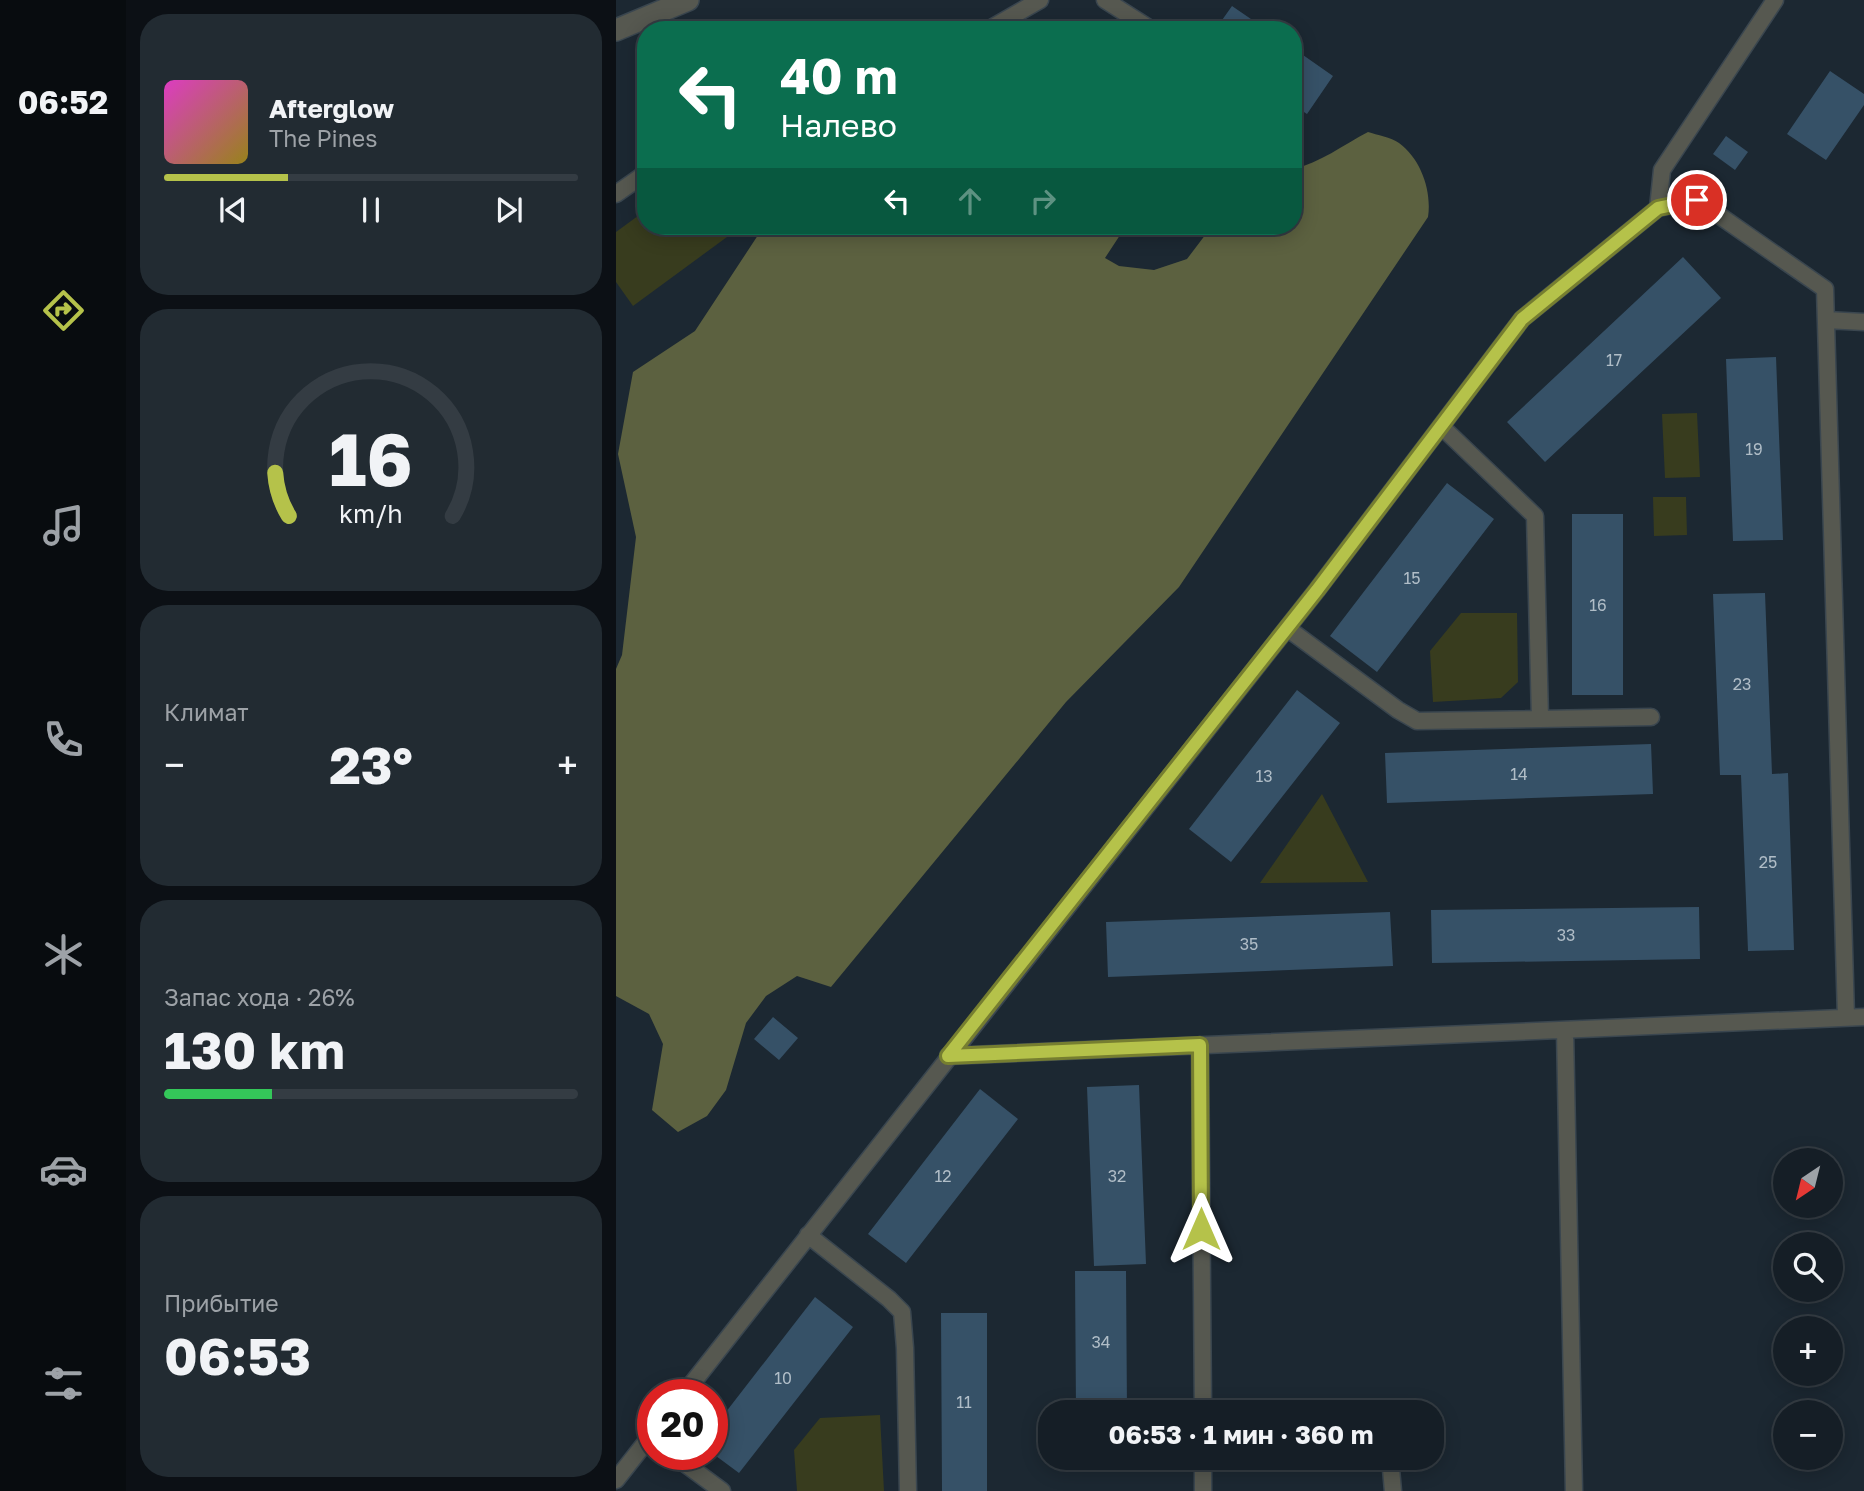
<!DOCTYPE html>
<html lang="ru">
<meta charset="utf-8">
<style>
body{margin:0;font-family:"Golos Text",sans-serif;background:#222b32;color:#f1f3f6;height:100vh;display:flex;flex-direction:column;font-size:26px;white-space:nowrap}
*{box-sizing:border-box;margin:0}
p{font-size:23px;color:#9da2a7}
.icon{flex:none;width:38px;height:38px;fill:none;stroke:currentColor;stroke-width:2;stroke-linecap:round;stroke-linejoin:round}
.map{position:relative;flex:1;overflow:hidden}
.side{display:flex;flex-direction:column;gap:14px;padding:14px;background:#0c1015;width:490px}
.side>*{flex:none}
.hud{position:absolute;left:21px;top:21px;width:665px;height:214px;border-radius:28px;box-shadow:0 4px 18px #0003,0 0 0 2px #343c43;background:#0b6e4f;color:#fff;overflow:hidden}
.needle{width:46px;rotate:215deg}
.controls{position:absolute;left:1157px;top:1148px;display:grid;gap:14px}
.controls a{display:grid;place-items:center;width:70px;height:70px;border-radius:50%;background:#151e26;box-shadow:0 4px 18px #0003,0 0 0 2px #343c43;font-size:35px}
.speed{position:absolute;left:21px;top:1379px;display:flex;gap:14px;font-size:35px;font-weight:700;text-align:center}
.speed>*{display:grid;place-content:center;width:91px;height:91px;border-radius:50%;background:#151e26;box-shadow:0 4px 18px #0003,0 0 0 2px #343c43;line-height:1}
.speed .limit{border:10px solid #d22;background:#fff;color:#111}
.pin{position:absolute;display:grid;place-items:center;width:60px;height:60px;color:#fff;margin:-30px;border:4px solid #fff;border-radius:50%;box-shadow:0 2px 7px #0007}
.me{position:absolute;width:77px;margin:-38px;rotate:0deg;stroke-linejoin:round;filter:drop-shadow(0 0 5px #0008)}
.turn{display:flex;align-items:center;gap:24px;height:147px;padding:0 28px;font-size:32px}
.turn .icon{width:91px;height:91px;stroke-width:2.5}
.turn b{display:block;font-size:49px;line-height:60px}
.lanes{display:flex;align-items:center;height:66px;padding:0 28px;background:#0003;justify-content:center;gap:35px;direction:ltr}
.lanes .off{opacity:.35}
.big{font-size:52px;font-weight:700;line-height:1.1}
.side .card{flex:1;display:flex;flex-direction:column;justify-content:center;gap:10px;min-width:0;padding:0 24px;border-radius:28px;background:#222b32}
.side .dial{align-items:center;gap:0}
.dial svg{height:182px;overflow:visible;fill:none;stroke:#343c43;stroke-width:7;stroke-linecap:round;text-anchor:middle}
.dial text{fill:#f1f3f6;stroke:none}
.song{display:flex;align-items:center;gap:21px}
.cover{width:84px;height:84px;border-radius:10px;background:linear-gradient(135deg,hsl(310 70% 55%),hsl(50 70% 35%))}
.played{height:7px;border-radius:4px;background:linear-gradient(90deg,#b5c24a 30%,#343c43 30%)}
.keys{display:flex;justify-content:space-around;direction:ltr}
.heat{display:flex;justify-content:space-between;align-items:center;font-size:38px;direction:ltr}
.charge{height:10px;border-radius:5px;background:linear-gradient(90deg,#34c759 26%,#343c43 0)}
.trip{position:absolute;left:422px;top:1400px;width:406px;height:70px;border-radius:28px;background:#151e26;box-shadow:0 4px 18px #0003,0 0 0 2px #343c43;font-weight:700;line-height:70px;text-align:center}
main{display:flex;flex:1;min-height:0}
.dock{display:flex;flex-direction:column;width:126px;justify-content:space-around;align-items:center;background:#080c0f;color:#9da2a7}
.dock .icon{width:49px;height:49px}
.dock .selected{color:#b5c24a}
.dock b{font-size:32px;color:#f1f3f6}
.map>svg:first-child{display:block}
</style>
<main>
<nav class="dock">
<b>06:52</b>
<svg class="icon selected" aria-label="directions" viewBox="0 0 24 24"><path d="M12 3l9 9-9 9-9-9zM9 14v-3h6M13 9l2 2-2 2"/></svg>
<svg class="icon" aria-label="music" viewBox="0 0 24 24"><path d="M9 18V5l10-2v13"/><circle cx="6" cy="18" r="3"/><circle cx="16" cy="16" r="3"/></svg>
<svg class="icon" aria-label="phone" viewBox="0 0 24 24"><path d="M5 4h4l2 5-3 2q2 4 5 5l2-3 5 2v4C11 20 4 13 5 4z"/></svg>
<svg class="icon" aria-label="climate" viewBox="0 0 24 24"><path d="M12 3v18M4 7l16 10M4 17L20 7"/></svg>
<svg class="icon" aria-label="car" viewBox="0 0 24 24"><path d="M5 17H2v-5l4-1 3-4h7l3 4 3 1v5h-3M9 17h6M6 11h13"/><circle cx="7" cy="17" r="2"/><circle cx="17" cy="17" r="2"/></svg>
<svg class="icon" aria-label="filters" viewBox="0 0 24 24"><path d="M4 7h16M4 17h16"/><circle cx="9" cy="7" r="2"/><circle cx="15" cy="17" r="2"/></svg>
</nav>
<section class="side">
<div class="card">
<div class="song"><i class="cover"></i><div><b>Afterglow</b><p>The Pines</p></div></div>
<div class="played"></div>
<div class="keys"><svg class="icon" aria-label="previous" viewBox="0 0 24 24"><path d="M18 5L8 12l10 7zM5 5v14"/></svg><svg class="icon" aria-label="pause" viewBox="0 0 24 24"><path d="M8 5v14M16 5v14"/></svg><svg class="icon" aria-label="next" viewBox="0 0 24 24"><path d="M6 5l10 7-10 7zM19 5v14"/></svg></div>
</div>
<div class="card dial"><svg viewBox="0 0 100 80">
<path d="M14 69A42 42 0 1 1 86 69"/>
<path d="M14 69A42 42 0 0 1 8 50" stroke="#b5c24a"/>
<text x="50" y="56" font-size="32" font-weight="700">16</text>
<text x="50" y="72" font-size="11">km/h</text>
</svg></div>
<div class="card"><p>Климат</p>
<div class="heat"><a>−</a><b class="big">23°</b><a>+</a></div>
</div>
<div class="card"><p>Запас хода · 26%</p><b class="big">130 km</b><div class="charge"></div></div>
<div class="card"><p>Прибытие</p><b class="big">06:53</b></div>
</section>
<div class="map">
<svg width="1248" height="1491" viewBox="0 0 1248 1491">
<rect width="100%" height="100%" fill="#1c2832"/>
<path fill="#383c1e" d="M30,210V226H126L17,306L0,282V232Z
M1081,413L1084,477L1049,478L1046,414Z
M1037,497H1070L1071,535L1038,536Z
M845,613H901L902,682L885,698L817,702L814,651Z
M706,794L752,882L644,883Z
M264,1415L268,1491H181L178,1450L204,1418Z"/>
<path fill="#5c6140" d="M752,132C761,135 775,137 783,143C805,159 816,191 812,217L563,587L450,702L215,987L181,976L150,996L130,1023L110,1090L91,1116L62,1132L36,1110L47,1044L33,1014L0,996V669L6,655L20,537L2,454L17,372L79,331L148,226H503L508,229L489,258L503,266L538,270L571,259L596,226H677V169C704,163 727,145 752,132Z"/>
<path fill="#365167" d="M616,6L651,30H599Z
M677,48L717,76L691,114L677,105Z
M1214,71L1248,94V105L1210,160L1171,134Z
M1110,136L1132,152L1119,170L1097,154Z
M1067,257L1105,298L929,462L891,422Z
M1160,357L1167,540L1117,541L1110,359Z
M831,483L878,519L761,672L714,636Z
M956,514H1007V695H956Z
M1149,593L1156,774L1172,773L1178,950L1132,951L1125,775H1104L1097,594Z
M681,690L724,723L615,862L573,829Z
M1035,744L1037,794L771,803L769,753Z
M1083,907L1084,959L816,963L815,910Z
M774,912L777,966L492,977L490,922Z
M157,1017L182,1038L163,1060L138,1039Z
M523,1085L530,1264L478,1266L471,1087Z
M364,1089L402,1119L290,1263L252,1234Z
M459,1271H510L511,1412H460Z
M199,1297L237,1327L123,1473L96,1453V1430Z
M325,1313H371V1491H326Z"/>
<g fill="none" stroke-linecap="round" stroke-linejoin="round">
<defs>
<path id="lane" d="M489,0L536,30
M372,30L424,0
M0,194L30,173
M1042,208L1046,170L1159,0
M1210,320L1248,322
M671,628L782,710L801,721L924,719L919,516L825,426
M924,719L1035,717
M949,1031L958,1491
M584,1045L587,1412
M332,1056L1248,1017
M192,1235L273,1299L286,1312L289,1348L292,1491
M67,1395L701,590L906,319L1042,208L1081,200L1209,289L1230,1017
M56,1454L106,1491
M587,1458V1491
M774,1458L777,1491
M0,1480L37,1433"/>
<path id="street" d="M0,30L72,0"/>
</defs>
<use href="#lane" stroke="#3a464f" stroke-width="19"/>
<use href="#street" stroke="#3a464f" stroke-width="24"/>
<use href="#lane" stroke="#565850" stroke-width="16"/>
<use href="#street" stroke="#565850" stroke-width="21"/>
</g>
<g fill="none" stroke-linecap="round" stroke-linejoin="round">
<defs>
<path id="route" d="M585,1229L584,1045L332,1056L701,590L906,319L1042,208L1081,200"/>
</defs>
<use href="#route" stroke="#767e30" stroke-width="18"/>
<use href="#route" stroke="#b5c24a" stroke-width="12"/>
</g>
<g text-anchor="middle" stroke-width="7" stroke-linejoin="round" paint-order="stroke">
<g font-size="16" fill="#b0bdc7">
<text x="998" y="366">17</text>
<text x="1138" y="455">19</text>
<text x="796" y="584">15</text>
<text x="982" y="611">16</text>
<text x="1126" y="690">23</text>
<text x="903" y="780">14</text>
<text x="648" y="782">13</text>
<text x="1152" y="868">25</text>
<text x="950" y="941">33</text>
<text x="633" y="950">35</text>
<text x="327" y="1182">12</text>
<text x="501" y="1182">32</text>
<text x="485" y="1348">34</text>
<text x="167" y="1384">10</text>
<text x="348" y="1408">11</text>
</g>
</g>
</svg>
<div class="controls">
<a><svg class="needle" viewBox="-14 -14 28 28"><path d="M0-13l5 13h-10z" fill="#e53935"/><path d="M0 13l5-13h-10z" fill="#9da2a7"/></svg></a>
<a><svg class="icon" aria-label="search" viewBox="0 0 24 24"><circle cx="10" cy="10" r="6"/><path d="M15 15l6 6"/></svg></a>
<a>+</a>
<a>−</a>
</div>
<div class="speed"><div class="limit">20</div></div>
<div class="pin" style="left:1081px;top:200px;background:#d93025"><svg class="icon" aria-label="arrive" viewBox="0 0 24 24"><path d="M6 21V4h12l-3 4 3 4H6"/></svg></div>
<svg class="me" style="left:585px;top:1229px" viewBox="-20 -20 40 40"><path d="M0-17L14 15 0 8-14 15z" fill="#b5c24a" stroke="#fff" stroke-width="4"/></svg>
<div class="trip">06:53 · 1 мин · 360 m</div>
<div class="hud">
<div class="turn"><svg class="icon" aria-label="left" viewBox="0 0 24 24"><path d="M17 20v-9H6M10 6l-5 5 5 5"/></svg><div><b>40 m</b>Налево</div></div>
<div class="lanes"><svg class="icon" aria-label="left" viewBox="0 0 24 24"><path d="M17 20v-9H6M10 6l-5 5 5 5"/></svg><svg class="icon off" aria-label="ahead" viewBox="0 0 24 24"><path d="M12 20V5M6 11l6-6 6 6"/></svg><svg class="icon off" aria-label="right" viewBox="0 0 24 24"><path d="M7 20v-9h11M14 6l5 5-5 5"/></svg></div>
</div>
</div>
</main>
